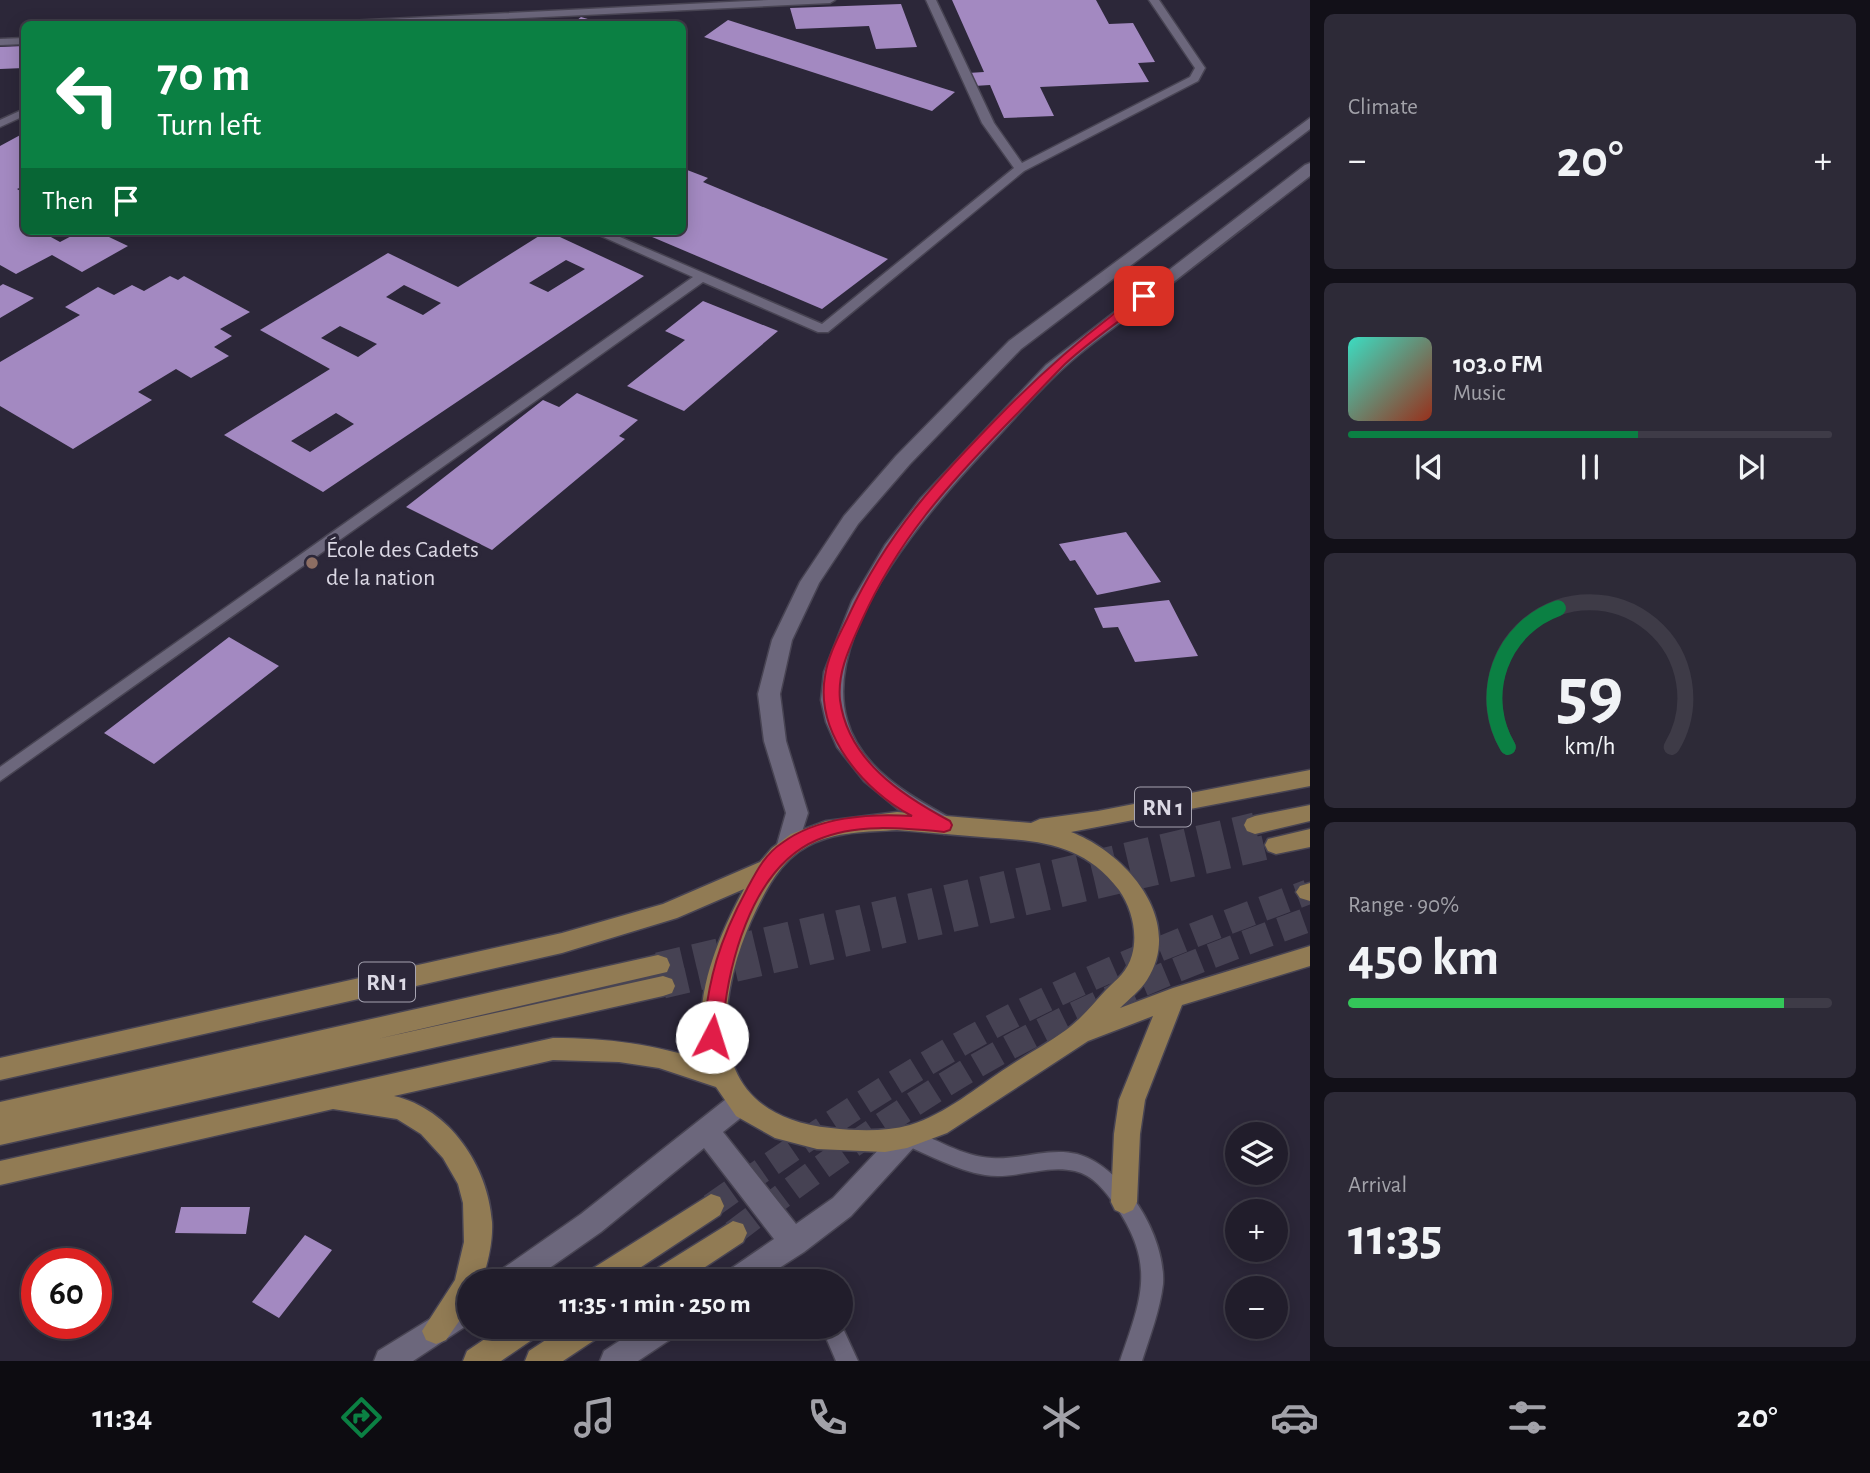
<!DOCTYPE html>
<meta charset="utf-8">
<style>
body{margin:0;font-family:"Alegreya Sans",sans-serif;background:#2d2a37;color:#f1f3f6;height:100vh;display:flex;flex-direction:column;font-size:26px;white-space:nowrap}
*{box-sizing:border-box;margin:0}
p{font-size:23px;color:#a2a2a9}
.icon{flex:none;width:38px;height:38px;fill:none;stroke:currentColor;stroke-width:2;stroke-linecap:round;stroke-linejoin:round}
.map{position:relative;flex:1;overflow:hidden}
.panel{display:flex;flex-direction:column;gap:14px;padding:14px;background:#121018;width:560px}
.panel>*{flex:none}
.hud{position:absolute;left:21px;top:21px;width:665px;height:214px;border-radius:10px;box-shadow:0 4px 18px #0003,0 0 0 2px #3e3b47;background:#0b8043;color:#fff;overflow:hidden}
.tools{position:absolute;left:1225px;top:1122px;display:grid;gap:14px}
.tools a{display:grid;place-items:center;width:63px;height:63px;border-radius:50%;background:#211d2b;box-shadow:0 4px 18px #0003,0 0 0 2px #3e3b47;font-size:35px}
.speed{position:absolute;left:21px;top:1248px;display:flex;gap:14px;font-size:35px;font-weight:700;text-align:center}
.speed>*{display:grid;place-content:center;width:91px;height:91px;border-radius:50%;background:#211d2b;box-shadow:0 4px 18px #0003,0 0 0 2px #3e3b47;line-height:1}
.speed .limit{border:10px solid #d22;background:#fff;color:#111}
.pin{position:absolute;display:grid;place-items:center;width:60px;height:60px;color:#fff;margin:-30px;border-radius:14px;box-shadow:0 4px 10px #0006}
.me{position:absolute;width:77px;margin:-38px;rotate:5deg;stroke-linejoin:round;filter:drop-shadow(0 0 5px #0008)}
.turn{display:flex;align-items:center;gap:24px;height:147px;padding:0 21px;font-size:32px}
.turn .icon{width:91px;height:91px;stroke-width:2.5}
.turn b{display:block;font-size:49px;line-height:60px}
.then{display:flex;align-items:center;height:66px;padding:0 21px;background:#0003;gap:14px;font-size:26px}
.big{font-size:52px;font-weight:700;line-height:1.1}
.panel .widget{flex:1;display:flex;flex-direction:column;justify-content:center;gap:10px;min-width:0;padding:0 24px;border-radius:10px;background:#2d2a37}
.panel .dial{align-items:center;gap:0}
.dial svg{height:182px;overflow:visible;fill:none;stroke:#3e3b47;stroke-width:7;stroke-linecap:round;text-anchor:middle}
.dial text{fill:#f1f3f6;stroke:none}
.song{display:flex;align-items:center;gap:21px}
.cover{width:84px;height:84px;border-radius:10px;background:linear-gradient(135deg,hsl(170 70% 55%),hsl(10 70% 35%))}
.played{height:7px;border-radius:4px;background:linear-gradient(90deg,#0b8043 60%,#3e3b47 60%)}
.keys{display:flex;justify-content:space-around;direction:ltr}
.heat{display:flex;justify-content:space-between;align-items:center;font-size:38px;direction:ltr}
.charge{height:10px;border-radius:5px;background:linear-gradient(90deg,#34c759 90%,#3e3b47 0)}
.trip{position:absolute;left:457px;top:1269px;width:396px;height:70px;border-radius:35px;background:#211d2b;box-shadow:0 4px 18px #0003,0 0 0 2px #3e3b47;font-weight:700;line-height:70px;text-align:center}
.tabs{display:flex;height:112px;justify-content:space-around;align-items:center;background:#0d0c11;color:#a2a2a9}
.tabs .icon{width:49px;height:49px}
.tabs .selected{color:#0b8043}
.tabs b{font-size:32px;color:#f1f3f6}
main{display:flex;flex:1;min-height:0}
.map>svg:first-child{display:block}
</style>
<main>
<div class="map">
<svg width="1310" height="1361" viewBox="0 0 1310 1361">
<rect width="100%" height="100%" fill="#2c2739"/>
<path fill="#a389c1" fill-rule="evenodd" d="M952,0H1096L1109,24L1133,23L1155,62L1138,63L1149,82L1040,87L1054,116L1004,118L990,85L974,86L968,73L984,72Z
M901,4L917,47L876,49L869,26L796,29L790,8Z
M581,17L605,24H572Z
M728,20L955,92L932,111L704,37Z
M24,46V68L0,69V47Z
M24,133V186L17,189L24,193V231H40L60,242L81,231H119L109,237L128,246L82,272L52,255L16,274L0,265V146Z
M682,168L708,178L703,182L888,259L822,309L638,231H682Z
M547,231L644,276L323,492L224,435L330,369L260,330L388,253L458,287ZM566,260L585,269L548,292L529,283ZM404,285L441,303L423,315L386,297ZM340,326L377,344L358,357L321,338ZM336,413L354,424L310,452L291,441Z
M170,276L178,280L184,276L250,312L220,329L232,336L214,347L229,356L191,378L176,369L138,392L152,400L73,449L0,406V362L80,315L65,307L98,287L114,295L132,285L144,291Z
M3,284L34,298L0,318V286Z
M703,301L778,331L684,411L627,386L685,340L665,331Z
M577,393L638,420L619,436L625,439L492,550L406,507L543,400L559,407Z
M1126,532L1161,582L1097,595L1075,560L1070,561L1059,544Z
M1169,600L1198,656L1135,662L1118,627L1103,628L1094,608Z
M229,637L279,666L154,764L104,733Z
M181,1207H250L246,1234L175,1233Z
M305,1235L332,1250L279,1318L252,1302Z"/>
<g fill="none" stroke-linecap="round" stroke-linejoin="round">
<path stroke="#464253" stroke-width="25" stroke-dasharray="25 12" stroke-linecap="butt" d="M658,965L1255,825
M663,986L1276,845
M711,1206C796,1146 882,1087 973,1037C1080,978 1194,934 1308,892
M733,1233C818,1168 904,1106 997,1054C1097,999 1203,958 1310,919"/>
<defs>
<path id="service" d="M769,0H835L830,3L401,24H344L349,21Z
M926,0H936L994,123L1022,163L1190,77L1195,68L1149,0H1159L1205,68L1198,81L1024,171L828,332H818L703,282L0,781V767L693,277L590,231H606L822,324L1014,168L982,123Z
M24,38V44L0,45V39Z
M24,109V116L0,127V120Z
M907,1128C935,1138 963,1157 992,1158C1021,1160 1049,1147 1077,1154C1124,1167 1166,1236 1163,1284C1160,1310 1150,1336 1142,1361H1120C1142,1297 1156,1265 1115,1205C1105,1191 1093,1175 1075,1171C1045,1164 1015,1180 985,1175C955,1170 928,1154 900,1143L897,1137L900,1131Z
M751,1261L778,1274L781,1281C767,1281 747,1286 741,1271L744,1264Z
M840,1322L858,1361H836L821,1326H840Z"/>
<path id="tertiary" d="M1310,118V129L1021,349L910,464L858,524L819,583L792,640L780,694L786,741L808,813L795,854L787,857L779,854L776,848L786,813L764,741L758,694L772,640L800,582L844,516L896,456L1009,341Z
M1310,163V176C1253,220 1196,264 1139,309C1115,327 1090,344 1068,364C1044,385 1023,409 1002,432C942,496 820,625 847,720C860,768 911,797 952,819L955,825L952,831L944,834L898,809L864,781L837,747L826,722L821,700L824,672L852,601L885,545L921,498L1046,365L1305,165Z"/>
<path id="secondary" d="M739,1093L748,1096L752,1104L748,1112L723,1132L796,1224L833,1198L898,1129L907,1126L916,1129L920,1137L916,1145L851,1216L804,1252L759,1281H722L726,1272L774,1239L704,1148L601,1232L531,1281H494L498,1272L581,1214L730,1096Z
M469,1295V1324L413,1361H374L378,1351Z
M642,1326H681L677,1335L638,1361H600L604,1351Z"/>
<path id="primary" d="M1310,770V786L1071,832C1126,853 1185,920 1147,980C1140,991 1129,999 1120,1008L1173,988L1310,946V966L1182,1005L1145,1100L1140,1134L1137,1202L1133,1210L1124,1214L1115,1210L1111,1202L1114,1134L1119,1100L1153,1016L1088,1041L947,1133L907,1148L885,1152L817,1149L775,1138L736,1116L716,1087L659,1068L619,1062L553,1060L394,1096C450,1109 488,1166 492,1222C493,1242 488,1262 482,1281H469V1307L446,1340L436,1344L426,1340L422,1331L455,1280L464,1242L463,1203L458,1184L443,1158L421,1134L397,1119L333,1109L0,1185V1161L553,1038C607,1038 656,1044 707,1062C689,1004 717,939 744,889L677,918L562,953L0,1080V1058L562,933L663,904L760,862L772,848L791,834L826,821L897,812L1031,823L1040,819L1098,811ZM897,830C925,832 954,835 982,837C1038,841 1082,842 1119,890C1132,908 1138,934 1132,955C1127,972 1118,978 1106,990C1093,1004 1081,1019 1066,1030C1047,1044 1027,1054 1008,1067C977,1087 946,1114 910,1125C885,1132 857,1131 831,1128C709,1116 711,1013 751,921C764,893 779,861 808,846C835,831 868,832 897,830Z
M1310,805V821L1255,834L1247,831L1244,825L1247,819L1255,816Z
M1310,829V847L1276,854L1268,851L1265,845L1268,839Z
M1310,883V901L1300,898L1296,892L1300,886Z
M658,955L667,958L670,965L667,972L377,1039L663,976L672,979L675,986L672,993L663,996L0,1145V1102Z
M711,1194L720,1197L724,1206L720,1215L620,1281H583L587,1272Z
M733,1221L743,1224L747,1233L743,1242L684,1281H647L651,1272Z
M504,1326H543L539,1335L501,1361H463L467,1351Z
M567,1326H606L602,1335L563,1361H525L529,1351Z"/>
</defs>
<use href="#service" stroke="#484453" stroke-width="3"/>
<use href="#tertiary" stroke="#484453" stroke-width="3"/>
<use href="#secondary" stroke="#484453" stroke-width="3"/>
<use href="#primary" stroke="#484453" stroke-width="3"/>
<use href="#service" fill="#6c677c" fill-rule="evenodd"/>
<use href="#tertiary" fill="#6c677c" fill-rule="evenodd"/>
<use href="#secondary" fill="#6c677c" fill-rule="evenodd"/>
<use href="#primary" fill="#917b54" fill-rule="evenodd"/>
</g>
<path fill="#e11d48" stroke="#92132f" stroke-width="2" d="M1144,292L1149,294V299C1121,320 1091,340 1065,364C1045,384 1026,405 1006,425C946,487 898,540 862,620C851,645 837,671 840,700C848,760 901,795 950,821L952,825L950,830L944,832C903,828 855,823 817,840C749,869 726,971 722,1037L719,1043L712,1045L705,1043L703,1037C708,979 719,941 747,889C756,872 765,854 782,843C817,817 870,813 912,816C864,791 815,734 825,676C828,655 839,636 848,617C888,530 941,475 1007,408C1041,374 1072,346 1110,317C1120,309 1132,296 1144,292Z"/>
<circle fill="#8d6e63" stroke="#2c2739" stroke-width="2.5" cx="312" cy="563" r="7"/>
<g text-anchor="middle" stroke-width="7" stroke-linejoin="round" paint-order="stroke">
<g fill="#2c2739" stroke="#a6a3b1" stroke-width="2">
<rect x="1135" y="787.5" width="56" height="39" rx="5"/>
<rect x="359" y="962.5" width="56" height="39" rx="5"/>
</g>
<g font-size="23" font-weight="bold" fill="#dbd8e4">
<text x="1163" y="815">RN 1</text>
<text x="387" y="990">RN 1</text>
</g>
<g font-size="24" fill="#dbd8e4" stroke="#2c2739" text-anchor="start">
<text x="326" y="557">École des Cadets<tspan x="326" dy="28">de la nation</tspan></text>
</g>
</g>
</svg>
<div class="tools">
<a><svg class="icon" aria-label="layers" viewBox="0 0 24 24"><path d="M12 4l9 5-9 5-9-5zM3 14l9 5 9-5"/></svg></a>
<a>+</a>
<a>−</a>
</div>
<div class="speed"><div class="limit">60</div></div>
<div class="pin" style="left:1144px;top:296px;background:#d93025"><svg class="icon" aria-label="arrive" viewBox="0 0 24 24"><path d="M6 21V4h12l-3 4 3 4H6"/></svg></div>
<svg class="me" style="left:712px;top:1037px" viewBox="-20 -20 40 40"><circle r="19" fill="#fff"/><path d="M0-13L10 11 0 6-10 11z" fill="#e11d48"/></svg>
<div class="trip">11:35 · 1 min · 250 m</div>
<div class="hud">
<div class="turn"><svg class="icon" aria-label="left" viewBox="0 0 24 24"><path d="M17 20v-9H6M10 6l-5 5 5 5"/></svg><div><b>70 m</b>Turn left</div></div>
<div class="then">Then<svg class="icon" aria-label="arrive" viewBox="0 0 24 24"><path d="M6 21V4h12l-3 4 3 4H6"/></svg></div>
</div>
</div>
<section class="panel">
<div class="widget"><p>Climate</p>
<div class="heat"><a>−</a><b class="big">20°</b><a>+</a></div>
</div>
<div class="widget">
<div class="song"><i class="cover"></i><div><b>103.0 FM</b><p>Music</p></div></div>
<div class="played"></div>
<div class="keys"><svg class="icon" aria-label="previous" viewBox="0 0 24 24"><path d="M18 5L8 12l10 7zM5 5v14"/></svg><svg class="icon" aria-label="pause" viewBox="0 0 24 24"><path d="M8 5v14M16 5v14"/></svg><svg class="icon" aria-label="next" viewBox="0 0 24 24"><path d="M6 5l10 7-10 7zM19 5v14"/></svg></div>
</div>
<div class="widget dial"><svg viewBox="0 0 100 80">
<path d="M14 69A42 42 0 1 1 86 69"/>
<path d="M14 69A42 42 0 0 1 36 8" stroke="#0b8043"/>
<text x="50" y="56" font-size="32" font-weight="700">59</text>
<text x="50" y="72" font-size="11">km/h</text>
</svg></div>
<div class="widget"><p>Range · 90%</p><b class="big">450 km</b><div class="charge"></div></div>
<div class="widget"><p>Arrival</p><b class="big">11:35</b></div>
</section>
</main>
<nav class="tabs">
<b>11:34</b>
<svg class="icon selected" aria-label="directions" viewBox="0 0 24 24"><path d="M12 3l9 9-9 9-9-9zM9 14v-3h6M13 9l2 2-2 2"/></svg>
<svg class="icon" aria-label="music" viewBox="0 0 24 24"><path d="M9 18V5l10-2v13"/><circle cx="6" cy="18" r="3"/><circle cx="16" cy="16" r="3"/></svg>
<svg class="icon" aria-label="phone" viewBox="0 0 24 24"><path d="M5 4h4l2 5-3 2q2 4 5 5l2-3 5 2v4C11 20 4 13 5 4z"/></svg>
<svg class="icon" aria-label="climate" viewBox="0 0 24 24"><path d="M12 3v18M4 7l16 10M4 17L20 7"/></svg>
<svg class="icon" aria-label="car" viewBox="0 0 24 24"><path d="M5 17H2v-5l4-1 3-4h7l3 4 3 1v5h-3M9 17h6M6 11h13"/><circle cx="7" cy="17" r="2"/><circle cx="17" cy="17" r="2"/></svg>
<svg class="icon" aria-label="filters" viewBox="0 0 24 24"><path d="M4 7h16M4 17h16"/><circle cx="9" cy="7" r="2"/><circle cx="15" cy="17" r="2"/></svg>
<b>20°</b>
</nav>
